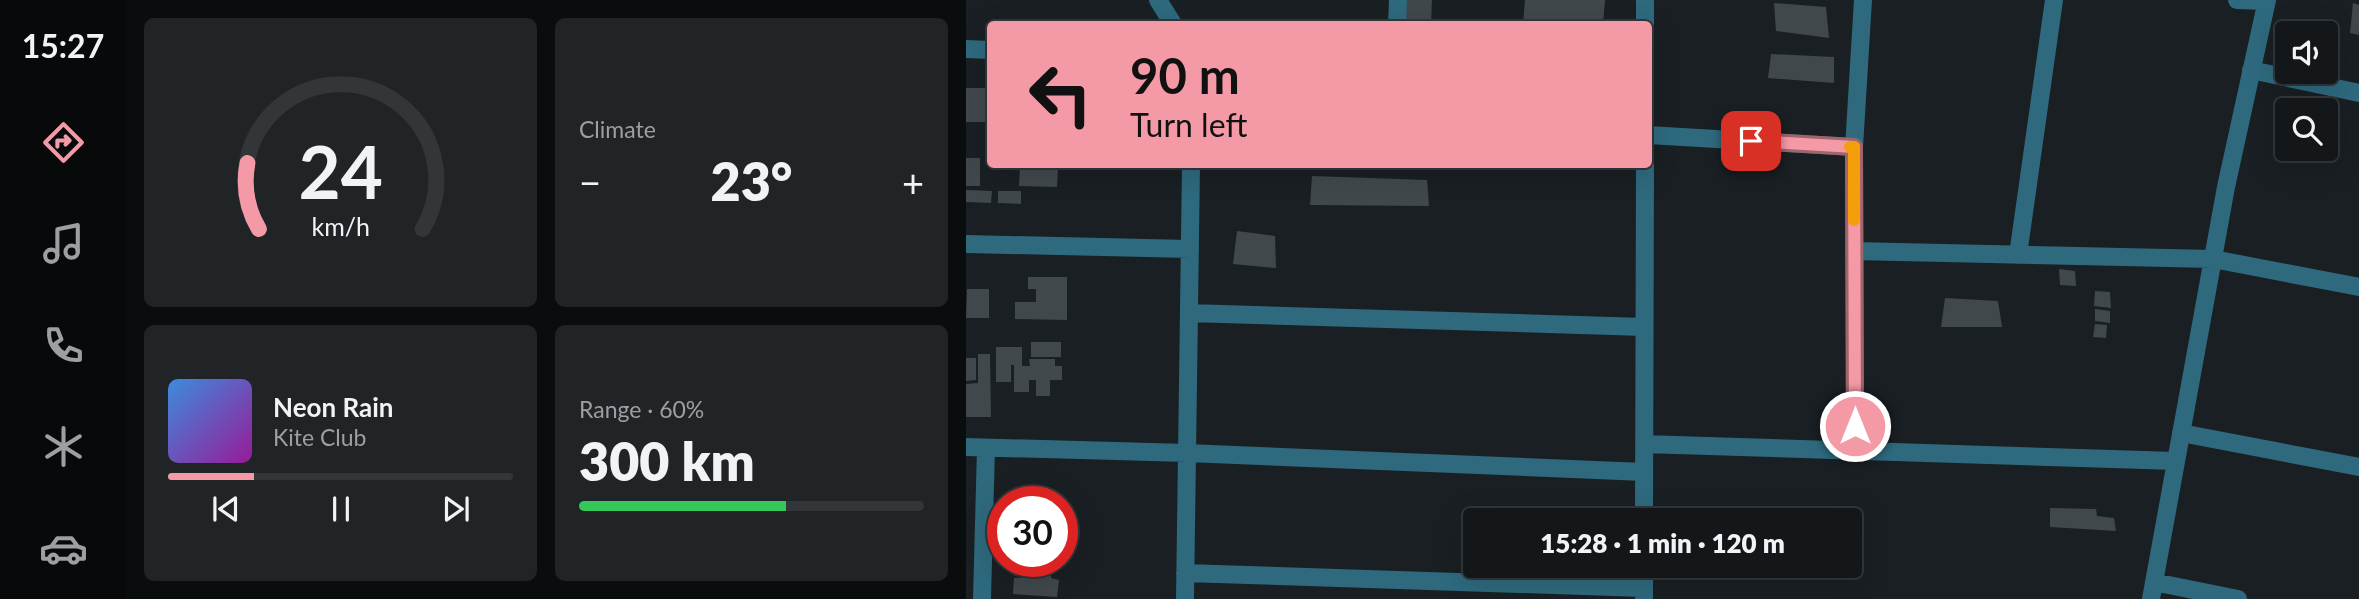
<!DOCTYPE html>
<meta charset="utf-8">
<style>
body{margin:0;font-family:Lato,sans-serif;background:#202427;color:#f1f3f6;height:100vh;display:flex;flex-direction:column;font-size:26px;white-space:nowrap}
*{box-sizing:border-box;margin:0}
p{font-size:23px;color:#9d9fa2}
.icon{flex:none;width:38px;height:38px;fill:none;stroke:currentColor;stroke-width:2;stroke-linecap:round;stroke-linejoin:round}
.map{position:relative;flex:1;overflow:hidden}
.drawer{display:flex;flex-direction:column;gap:18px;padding:18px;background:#0a0d0e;width:840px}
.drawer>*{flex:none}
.top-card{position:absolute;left:21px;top:21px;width:665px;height:147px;border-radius:7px;box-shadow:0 7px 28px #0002,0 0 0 2px #323639;background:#f49aa6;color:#111;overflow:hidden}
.controls{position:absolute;left:1309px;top:21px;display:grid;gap:14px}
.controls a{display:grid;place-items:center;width:63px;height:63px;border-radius:7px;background:#13171a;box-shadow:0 7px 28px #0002,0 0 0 2px #323639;font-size:35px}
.speed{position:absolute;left:21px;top:486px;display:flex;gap:14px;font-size:35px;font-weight:700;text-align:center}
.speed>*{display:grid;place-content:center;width:91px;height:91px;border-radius:50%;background:#13171a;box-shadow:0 7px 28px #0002,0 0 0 2px #323639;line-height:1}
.speed .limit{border:10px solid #d22;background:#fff;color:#111}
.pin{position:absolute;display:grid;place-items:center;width:60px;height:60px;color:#fff;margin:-30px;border-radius:14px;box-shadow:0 4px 10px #0006}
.me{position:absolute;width:77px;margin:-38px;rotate:0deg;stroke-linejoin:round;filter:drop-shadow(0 0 5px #0008)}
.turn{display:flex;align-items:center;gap:24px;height:147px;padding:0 28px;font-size:32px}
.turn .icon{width:91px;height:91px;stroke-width:2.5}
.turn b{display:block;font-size:49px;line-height:60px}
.big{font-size:52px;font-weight:800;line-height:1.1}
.drawer .card{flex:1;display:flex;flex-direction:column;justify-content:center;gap:10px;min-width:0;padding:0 24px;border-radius:10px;background:#202427}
.drawer .dial{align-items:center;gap:0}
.dial svg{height:182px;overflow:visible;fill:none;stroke:#323639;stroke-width:7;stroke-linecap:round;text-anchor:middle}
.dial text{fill:#f1f3f6;stroke:none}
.song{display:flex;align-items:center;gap:21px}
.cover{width:84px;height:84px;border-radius:10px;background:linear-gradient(135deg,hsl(210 70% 55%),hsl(300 70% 35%))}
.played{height:7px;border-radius:4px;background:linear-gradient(90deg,#f49aa6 25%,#323639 25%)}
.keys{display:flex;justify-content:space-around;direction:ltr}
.heat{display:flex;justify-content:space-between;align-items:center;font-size:38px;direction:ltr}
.charge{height:10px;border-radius:5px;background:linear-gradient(90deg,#34c759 60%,#323639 0)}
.drawer .tiles{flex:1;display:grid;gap:18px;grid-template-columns:repeat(2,1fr)}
.trip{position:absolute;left:497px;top:508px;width:399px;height:70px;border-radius:7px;background:#13171a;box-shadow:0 7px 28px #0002,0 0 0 2px #323639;font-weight:800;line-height:70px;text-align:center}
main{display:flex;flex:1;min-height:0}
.tab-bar{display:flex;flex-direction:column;width:126px;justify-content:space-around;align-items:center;background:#08090a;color:#9d9fa2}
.tab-bar .icon{width:49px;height:49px}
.tab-bar .current{color:#f49aa6}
.tab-bar b{font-size:32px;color:#f1f3f6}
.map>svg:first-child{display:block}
</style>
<main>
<nav class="tab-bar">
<b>15:27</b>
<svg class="icon current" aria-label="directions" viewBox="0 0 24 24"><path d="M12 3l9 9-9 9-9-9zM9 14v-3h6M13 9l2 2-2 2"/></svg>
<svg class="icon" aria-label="music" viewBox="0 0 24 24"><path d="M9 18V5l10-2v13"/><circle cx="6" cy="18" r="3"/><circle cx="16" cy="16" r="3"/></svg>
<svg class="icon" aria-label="phone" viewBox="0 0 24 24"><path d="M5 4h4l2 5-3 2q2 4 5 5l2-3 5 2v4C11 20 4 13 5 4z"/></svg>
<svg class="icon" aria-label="climate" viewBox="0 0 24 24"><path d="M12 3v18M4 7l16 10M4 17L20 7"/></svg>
<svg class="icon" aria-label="car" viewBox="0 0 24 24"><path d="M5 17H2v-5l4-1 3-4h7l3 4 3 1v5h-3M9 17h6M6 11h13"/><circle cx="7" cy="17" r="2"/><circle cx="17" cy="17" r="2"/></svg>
</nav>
<section class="drawer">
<div class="tiles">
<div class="card dial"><svg viewBox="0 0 100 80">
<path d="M14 69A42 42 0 1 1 86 69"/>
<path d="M14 69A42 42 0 0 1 9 40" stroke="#f49aa6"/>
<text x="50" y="56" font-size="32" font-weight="700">24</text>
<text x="50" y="72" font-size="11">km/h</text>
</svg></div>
<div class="card"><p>Climate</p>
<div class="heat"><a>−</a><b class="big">23°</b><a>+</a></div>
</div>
<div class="card">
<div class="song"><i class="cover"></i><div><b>Neon Rain</b><p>Kite Club</p></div></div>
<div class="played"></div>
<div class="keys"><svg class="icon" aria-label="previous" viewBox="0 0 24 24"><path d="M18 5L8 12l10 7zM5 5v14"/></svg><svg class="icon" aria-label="pause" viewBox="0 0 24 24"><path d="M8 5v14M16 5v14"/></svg><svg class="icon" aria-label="next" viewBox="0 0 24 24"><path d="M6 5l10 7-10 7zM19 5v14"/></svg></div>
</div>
<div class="card"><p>Range · 60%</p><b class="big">300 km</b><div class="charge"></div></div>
</div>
</section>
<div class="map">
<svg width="1393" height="599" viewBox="0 0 1393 599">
<rect width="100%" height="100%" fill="#191f22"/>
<path fill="#41484b" d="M436,0H466L465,24H435Z
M559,0H639L637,24H557Z
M808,3L860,7L863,38L810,31Z
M1387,3L1393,5V35L1384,33Z
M805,54L868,57V83L802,78Z
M0,88H24V122H0Z
M0,158H14V186H0Z
M54,166L92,168L91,187L53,186Z
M346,176L461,180L463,206L344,205Z
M0,190L26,191L25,203L0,202Z
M32,191H55V204L32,203Z
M271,231L309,236L310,268L267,264Z
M1093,269L1109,271L1110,286L1094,285Z
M62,277H101V320L49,319V302H70V289H62Z
M1,289H23V318H0Z
M1129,291L1144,292L1145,308L1128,306Z
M979,298L1032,301L1036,327H975Z
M1129,309L1144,311V323L1129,321Z
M1129,324L1141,325L1140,338L1127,337Z
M65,342H95V357H65Z
M30,347H56V366H64L63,359H89V366H96V380H84V396H70V380H63V392H48V365H45V382H30Z
M12,354H24L25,417H0V384L12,383Z
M0,358H10V380L0,381Z
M1084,508L1130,509L1131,516L1148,518L1150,531L1084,527Z
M70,563L85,564V578L93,580L91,597L47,594L48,578L67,577Z"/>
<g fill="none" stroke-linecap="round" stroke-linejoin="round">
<path stroke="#2e697d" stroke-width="18" d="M192,0L207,24
M679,0V24
M1271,0L1300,1
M431,24L432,0
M0,49L24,50
M1285,70L1393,93
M682,135L888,147
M0,244L224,249
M888,251L1247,259L1393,287
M1052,255L1088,0
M223,313L678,327
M1215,433L1393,467
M678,444L1210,461
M0,447L221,453L678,472
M889,451L888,147L897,0
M678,520L679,164
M678,565V597
M219,573L678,588
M1188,582L1272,599
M16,599L20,448
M219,599L225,164
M1185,599L1260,187L1301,0"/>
</g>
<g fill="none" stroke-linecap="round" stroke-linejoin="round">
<defs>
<path id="route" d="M785,141L888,147L889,426"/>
</defs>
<use href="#route" stroke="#9f646c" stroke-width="18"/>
<use href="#route" stroke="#f49aa6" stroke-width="12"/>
<path stroke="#f59e0b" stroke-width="12" d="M884,147H888V220"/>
</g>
</svg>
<div class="controls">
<a><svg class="icon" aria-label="sound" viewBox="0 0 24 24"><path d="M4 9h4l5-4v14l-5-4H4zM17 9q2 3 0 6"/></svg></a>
<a><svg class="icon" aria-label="search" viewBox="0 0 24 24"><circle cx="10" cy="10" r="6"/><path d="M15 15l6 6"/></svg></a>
</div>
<div class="speed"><div class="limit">30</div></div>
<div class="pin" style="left:785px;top:141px;background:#d93025"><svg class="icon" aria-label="arrive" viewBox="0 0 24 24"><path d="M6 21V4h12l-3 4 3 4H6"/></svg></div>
<svg class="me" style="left:889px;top:426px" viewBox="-20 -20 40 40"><circle r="17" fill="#f49aa6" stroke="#fff" stroke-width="3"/><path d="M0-11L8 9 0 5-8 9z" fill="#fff"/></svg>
<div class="trip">15:28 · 1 min · 120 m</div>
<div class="top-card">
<div class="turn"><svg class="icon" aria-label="left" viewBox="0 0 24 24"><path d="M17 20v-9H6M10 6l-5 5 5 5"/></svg><div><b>90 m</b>Turn left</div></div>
</div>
</div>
</main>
